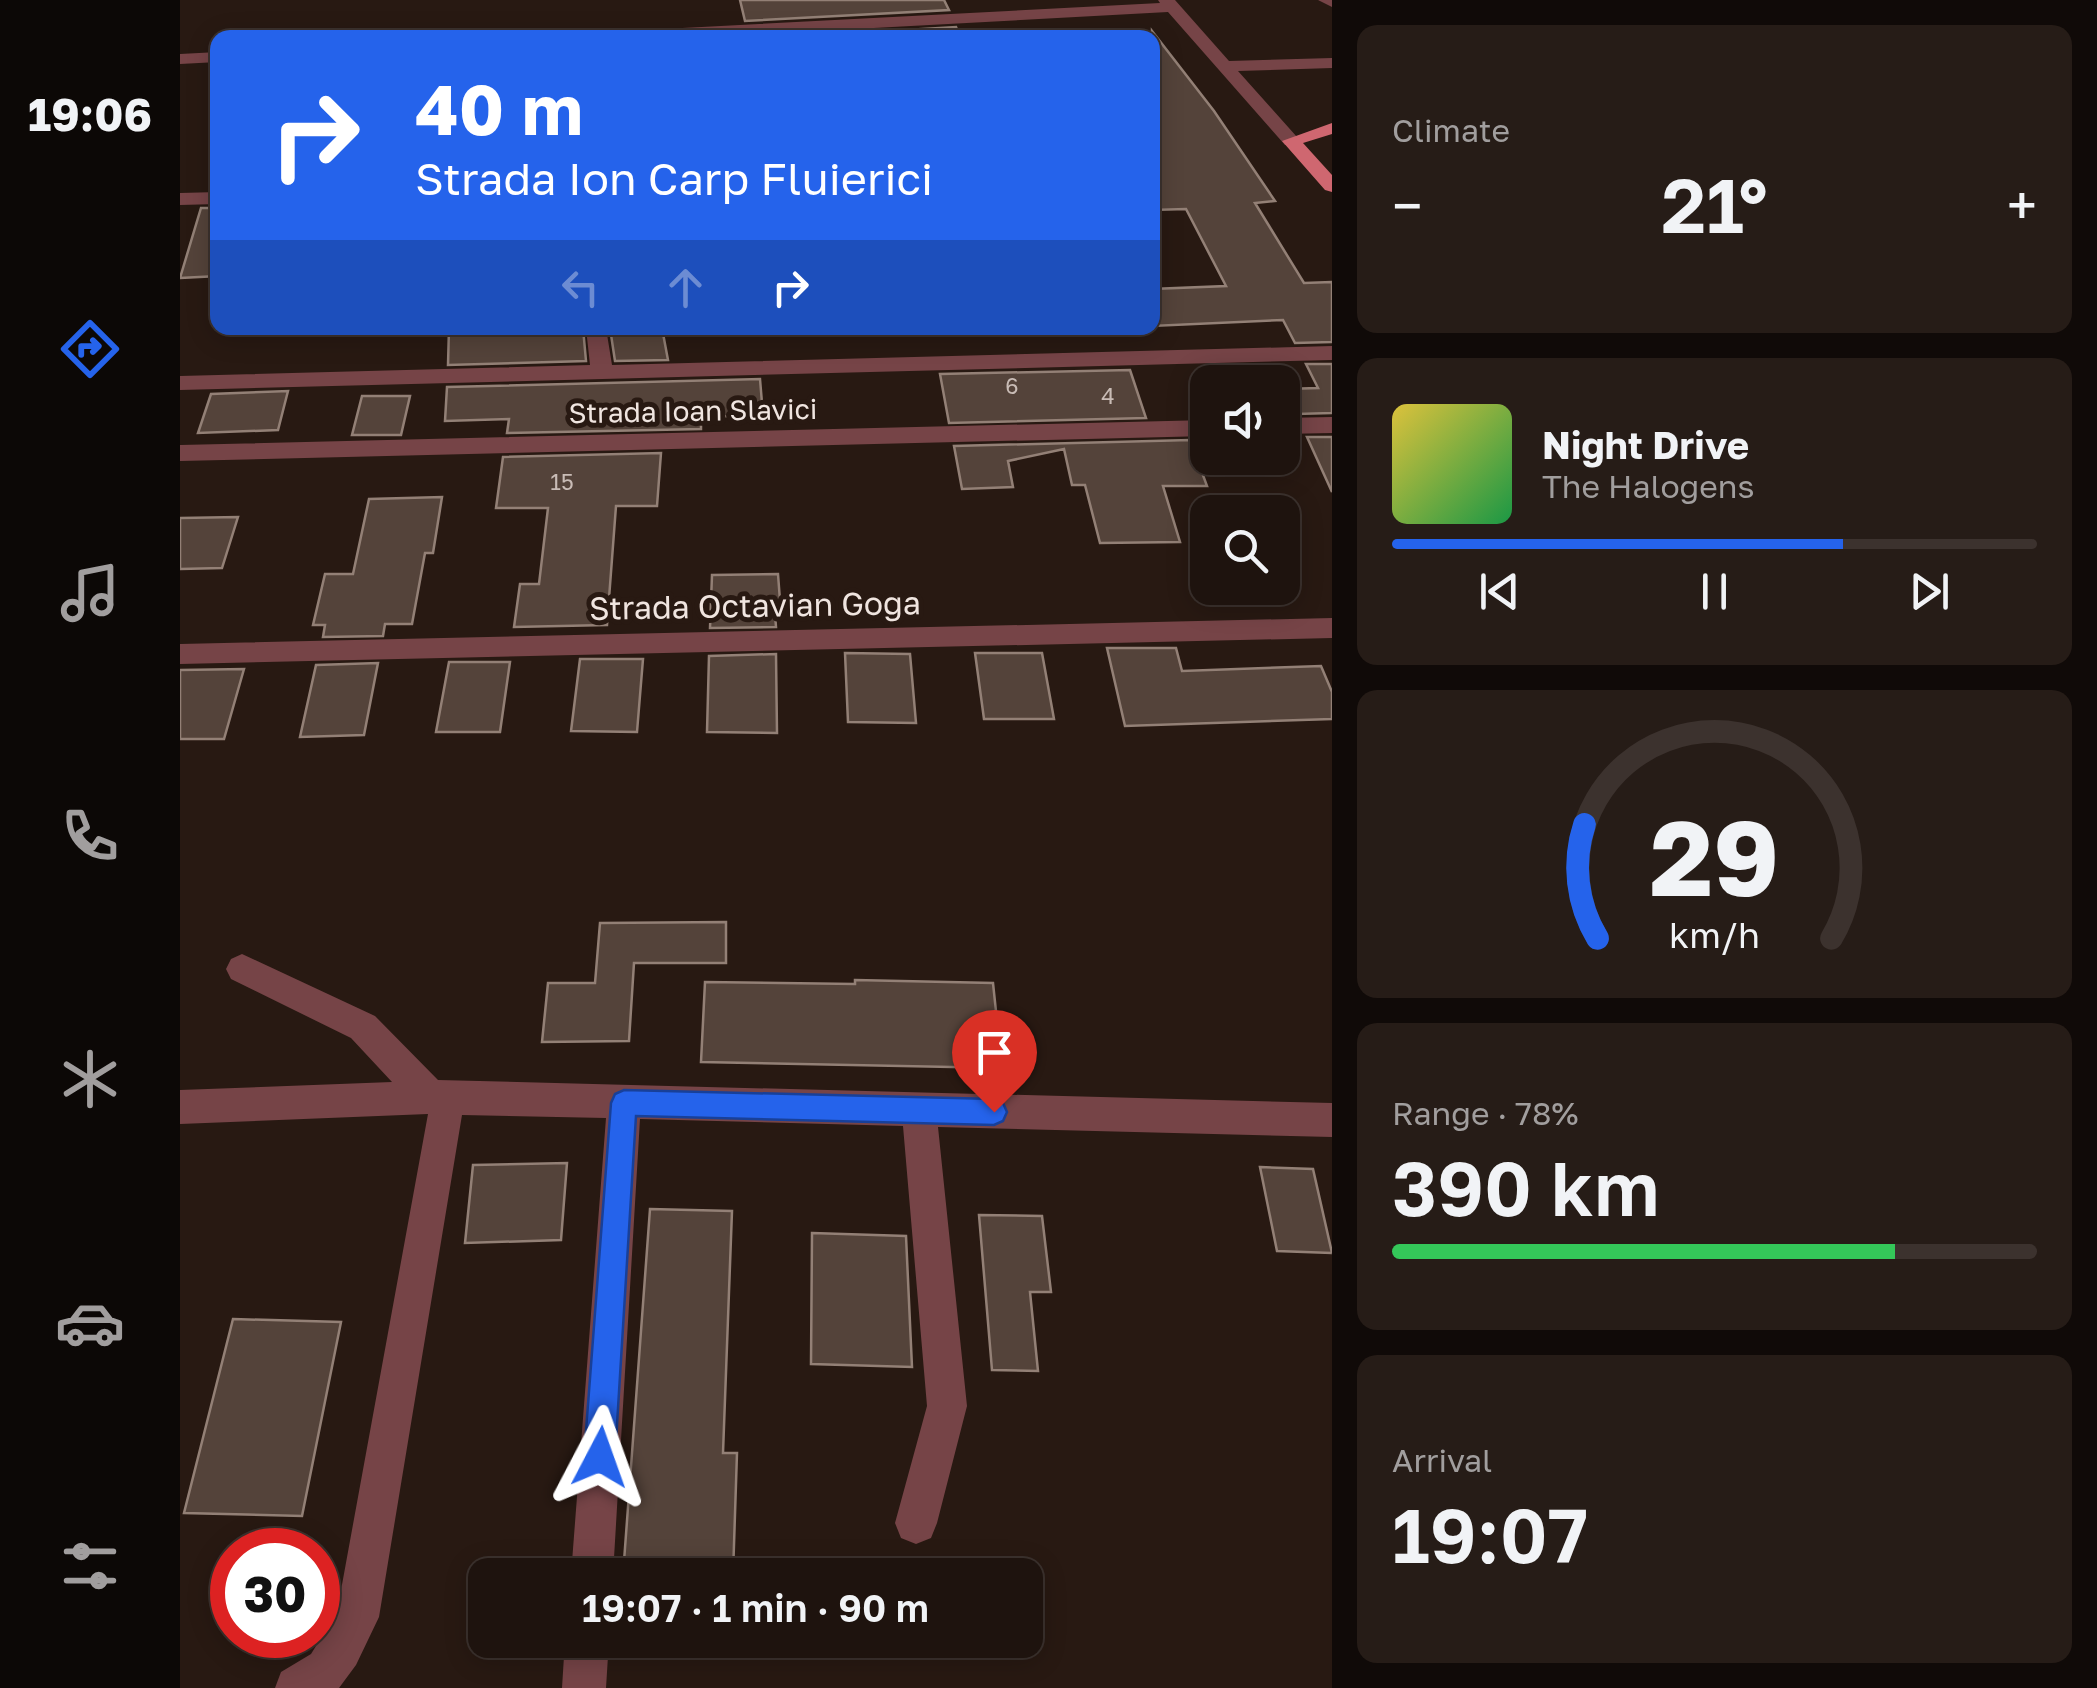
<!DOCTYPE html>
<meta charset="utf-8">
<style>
body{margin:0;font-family:"Golos Text",sans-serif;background:#261c17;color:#f1f3f6;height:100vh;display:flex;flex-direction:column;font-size:38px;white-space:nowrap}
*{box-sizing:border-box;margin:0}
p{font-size:32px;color:#a19e9e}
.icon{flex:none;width:55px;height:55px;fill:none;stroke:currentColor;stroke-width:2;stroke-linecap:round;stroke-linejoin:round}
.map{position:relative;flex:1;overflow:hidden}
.side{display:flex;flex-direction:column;gap:25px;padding:25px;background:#100a08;width:765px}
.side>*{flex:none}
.banner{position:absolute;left:30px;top:30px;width:950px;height:305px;border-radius:20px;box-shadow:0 5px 25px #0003,0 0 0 2px #3c322e;background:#2563eb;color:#fff;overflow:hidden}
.tools{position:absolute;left:1010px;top:365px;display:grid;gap:20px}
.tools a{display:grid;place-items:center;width:110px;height:110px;border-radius:20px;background:#1e130e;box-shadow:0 5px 25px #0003,0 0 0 2px #3c322e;font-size:50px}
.speed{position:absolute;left:30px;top:1528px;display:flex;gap:20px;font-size:50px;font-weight:700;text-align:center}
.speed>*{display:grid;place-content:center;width:130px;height:130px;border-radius:50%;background:#1e130e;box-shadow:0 5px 25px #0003,0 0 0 2px #3c322e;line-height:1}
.speed .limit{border:15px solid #d22;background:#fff;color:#111}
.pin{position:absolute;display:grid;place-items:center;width:85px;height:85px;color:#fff;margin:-102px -42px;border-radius:50% 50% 50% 0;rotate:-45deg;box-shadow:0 0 10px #0007}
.pin .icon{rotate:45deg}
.me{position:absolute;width:110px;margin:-55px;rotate:4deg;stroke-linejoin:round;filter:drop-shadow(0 0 8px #0008)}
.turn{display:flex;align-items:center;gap:35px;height:210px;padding:0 40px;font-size:45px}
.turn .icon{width:130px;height:130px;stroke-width:2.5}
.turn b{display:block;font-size:70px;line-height:85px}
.lanes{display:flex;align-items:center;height:95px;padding:0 40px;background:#0003;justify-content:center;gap:50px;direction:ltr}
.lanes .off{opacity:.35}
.big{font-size:75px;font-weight:600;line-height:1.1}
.side .widget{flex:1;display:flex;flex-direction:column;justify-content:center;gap:15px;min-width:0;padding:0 35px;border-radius:20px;background:#261c17}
.side .dial{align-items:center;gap:0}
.dial svg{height:260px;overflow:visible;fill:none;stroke:#3c322e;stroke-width:7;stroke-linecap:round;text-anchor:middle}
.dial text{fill:#f1f3f6;stroke:none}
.song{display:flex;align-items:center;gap:30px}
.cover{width:120px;height:120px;border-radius:15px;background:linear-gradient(135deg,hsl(50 70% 55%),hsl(140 70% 35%))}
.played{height:10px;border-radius:5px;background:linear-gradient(90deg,#2563eb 70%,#3c322e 70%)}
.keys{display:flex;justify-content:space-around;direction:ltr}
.heat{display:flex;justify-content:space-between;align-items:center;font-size:55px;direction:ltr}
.charge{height:15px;border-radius:8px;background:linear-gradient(90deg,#34c759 78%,#3c322e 0)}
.trip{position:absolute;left:288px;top:1558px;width:575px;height:100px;border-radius:20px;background:#1e130e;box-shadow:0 5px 25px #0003,0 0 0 2px #3c322e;font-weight:600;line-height:100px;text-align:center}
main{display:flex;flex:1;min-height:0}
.dock{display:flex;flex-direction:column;width:180px;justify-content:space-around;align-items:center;background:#0c0806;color:#a19e9e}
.dock .icon{width:70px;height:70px}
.dock .active{color:#2563eb}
.dock b{font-size:45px;color:#f1f3f6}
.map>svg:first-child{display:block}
</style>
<main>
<nav class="dock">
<b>19:06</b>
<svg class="icon active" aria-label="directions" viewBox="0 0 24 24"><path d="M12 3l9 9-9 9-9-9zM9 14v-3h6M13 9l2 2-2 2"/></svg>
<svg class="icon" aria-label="music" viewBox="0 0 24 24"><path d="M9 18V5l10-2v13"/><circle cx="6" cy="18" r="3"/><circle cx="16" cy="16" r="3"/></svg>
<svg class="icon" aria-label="phone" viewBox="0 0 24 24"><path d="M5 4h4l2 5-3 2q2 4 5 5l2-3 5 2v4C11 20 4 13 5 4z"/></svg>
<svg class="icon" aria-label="climate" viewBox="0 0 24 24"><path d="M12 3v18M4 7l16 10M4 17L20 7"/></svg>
<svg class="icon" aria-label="car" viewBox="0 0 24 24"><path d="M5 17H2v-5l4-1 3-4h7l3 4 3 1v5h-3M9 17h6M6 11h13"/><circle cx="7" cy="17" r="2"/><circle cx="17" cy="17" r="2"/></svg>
<svg class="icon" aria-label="filters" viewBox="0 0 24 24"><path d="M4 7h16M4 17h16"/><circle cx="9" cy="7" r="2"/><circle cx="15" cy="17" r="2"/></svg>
</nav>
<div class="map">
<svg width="1152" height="1688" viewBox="0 0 1152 1688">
<rect width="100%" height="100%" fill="#281912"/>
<path fill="#54433a" stroke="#938076" stroke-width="2.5" d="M560,0H764L769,10L565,21Z
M776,27L780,38H587Z
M972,31L1034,111L1095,201L1075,203L1124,283L1152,282V342L1115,343L1103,320L972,326V289L1046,286L1006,209L972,210Z
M21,208H38V276L0,278Z
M269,328H403L406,361L268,365Z
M430,328H482L488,360L435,361Z
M1126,364H1152V413L1116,414L1105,389L1138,388Z
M950,370L966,418L769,423L760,374Z
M580,379L583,415L521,417V429L327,433L329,419L265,421L267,387Z
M108,391L98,430L18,433L31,394Z
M182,396H230L221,435H172Z
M1127,437H1152V492Z
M1010,440L1027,486H983L1000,542L920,543L905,485H892L884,449L828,461L833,487L782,489L774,446Z
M481,453L477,506H436L427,625L334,627L340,584H359L368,508H316L323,457Z
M262,497L253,553H245L232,624H205L203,636L143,637L145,625H133L145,574H173L189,499Z
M58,517L42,568L0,569V518Z
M598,574L601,614H595L596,627L530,628L532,575Z
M927,648H996L1002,671L1141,666L1152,692V719L945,726Z
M665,653L730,654L736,723L668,722Z
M795,653H862L874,719H804Z
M596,654L597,733L527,732L529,656Z
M400,659H463L457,732L391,731Z
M269,662H330L320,732H256Z
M198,663L184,735L120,737L136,665Z
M64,669L44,739H0V670Z
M546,922V963H454L449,1041L362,1042L368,983H415L420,923Z
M675,980L813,983L822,1068L521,1062L525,982L675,984Z
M387,1163L381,1240L285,1243L293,1165Z
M1080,1167L1133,1169L1152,1253L1097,1251Z
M470,1209L552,1211L543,1453H557L553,1575H443Z
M799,1215L862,1216L871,1292H850L858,1371L812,1370Z
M632,1233L726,1236L732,1367L631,1364Z
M53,1319L161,1322L122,1516L4,1513Z"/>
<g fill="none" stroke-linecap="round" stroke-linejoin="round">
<path fill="#764447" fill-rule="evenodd" d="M978,0H995L1049,61L1152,58V68L1058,71L1117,137V145H1105L988,12L508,38H398L406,33L980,3Z
M1138,0H1152V7Z
M38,52V62L0,64V54Z
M38,192V204L0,205V193Z
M406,328H426L432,365L1152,346V360L0,390V376L410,365Z
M1152,417V433L1102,434V418Z
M1028,420V436L0,461V445Z
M1152,618V638L0,664V644Z
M62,954L195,1016L258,1080L1152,1103V1137L758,1127L787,1406L757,1523L751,1538L736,1544L721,1538L715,1523L747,1406L723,1126L460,1119L433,1575H391L426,1118L282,1115L199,1617L176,1665L159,1688H95L101,1672L131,1654L157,1612L248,1114L0,1124V1090L212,1082L171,1038L51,979L46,969L51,959Z
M385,1640H429L426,1688H382Z"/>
<path fill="#cf6770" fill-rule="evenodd" d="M1152,123V134L1123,143L1152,175V192L1145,190L1102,141Z"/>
</g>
<path fill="#2563eb" stroke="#184099" stroke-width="2.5" d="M444,1090L814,1099L823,1103L827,1112L823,1121L814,1125L456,1116L435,1457L431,1468L420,1472L409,1468L404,1457L431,1103L435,1094Z"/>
<g text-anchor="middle" stroke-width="10" stroke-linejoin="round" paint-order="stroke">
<g font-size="22" fill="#c9bcb6">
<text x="832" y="394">6</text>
<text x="928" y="404">4</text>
<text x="382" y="490">15</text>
</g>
<g font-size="28" fill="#f0e5e0" stroke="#281912">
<text transform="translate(513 411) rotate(-1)" y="10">Strada Ioan Slavici</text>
</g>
<g font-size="32" fill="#f0e5e0" stroke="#281912">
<text transform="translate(575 606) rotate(-1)" y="11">Strada Octavian Goga</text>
</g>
</g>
</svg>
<div class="tools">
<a><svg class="icon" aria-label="sound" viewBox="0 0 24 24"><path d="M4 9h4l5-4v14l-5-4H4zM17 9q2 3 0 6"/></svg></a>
<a><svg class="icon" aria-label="search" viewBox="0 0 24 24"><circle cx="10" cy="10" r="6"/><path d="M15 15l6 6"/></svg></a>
</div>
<div class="speed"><div class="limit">30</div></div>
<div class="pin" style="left:814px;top:1112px;background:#d93025"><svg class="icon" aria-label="arrive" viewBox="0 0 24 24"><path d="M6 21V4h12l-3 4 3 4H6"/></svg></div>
<svg class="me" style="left:420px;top:1457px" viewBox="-20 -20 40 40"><path d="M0-17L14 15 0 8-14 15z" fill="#2563eb" stroke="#fff" stroke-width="4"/></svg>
<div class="trip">19:07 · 1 min · 90 m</div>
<div class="banner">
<div class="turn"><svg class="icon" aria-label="right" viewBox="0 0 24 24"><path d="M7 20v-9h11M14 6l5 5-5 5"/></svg><div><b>40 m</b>Strada Ion Carp Fluierici</div></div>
<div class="lanes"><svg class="icon off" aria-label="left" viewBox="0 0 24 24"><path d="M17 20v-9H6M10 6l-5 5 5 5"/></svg><svg class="icon off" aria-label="ahead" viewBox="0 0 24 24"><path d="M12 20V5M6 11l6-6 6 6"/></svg><svg class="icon" aria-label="right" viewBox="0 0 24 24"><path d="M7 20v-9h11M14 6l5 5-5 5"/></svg></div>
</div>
</div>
<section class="side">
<div class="widget"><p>Climate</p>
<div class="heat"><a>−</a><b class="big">21°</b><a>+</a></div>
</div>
<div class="widget">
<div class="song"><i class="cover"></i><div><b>Night Drive</b><p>The Halogens</p></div></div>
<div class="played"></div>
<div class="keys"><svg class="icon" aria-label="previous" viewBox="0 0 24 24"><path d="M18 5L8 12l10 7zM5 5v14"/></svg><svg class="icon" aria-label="pause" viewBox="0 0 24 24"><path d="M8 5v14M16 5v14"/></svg><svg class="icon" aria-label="next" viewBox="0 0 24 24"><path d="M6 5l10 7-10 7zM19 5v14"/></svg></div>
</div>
<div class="widget dial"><svg viewBox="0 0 100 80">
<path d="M14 69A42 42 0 1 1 86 69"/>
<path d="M14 69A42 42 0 0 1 10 34" stroke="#2563eb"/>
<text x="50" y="56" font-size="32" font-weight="700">29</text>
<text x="50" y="72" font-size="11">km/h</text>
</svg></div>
<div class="widget"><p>Range · 78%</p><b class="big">390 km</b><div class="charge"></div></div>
<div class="widget"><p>Arrival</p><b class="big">19:07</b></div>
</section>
</main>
